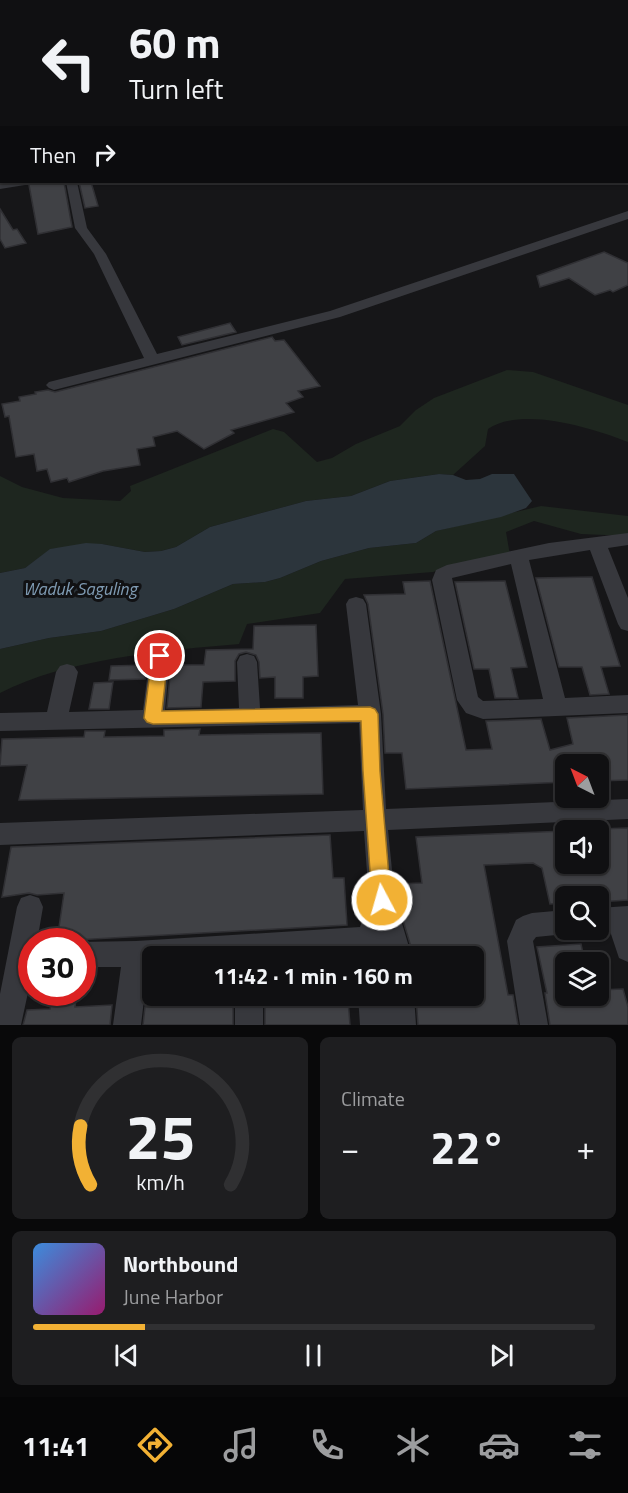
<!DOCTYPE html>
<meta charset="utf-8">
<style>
body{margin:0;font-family:"Titillium Web",sans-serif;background:#1e1e20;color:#f1f3f6;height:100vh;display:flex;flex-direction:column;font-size:22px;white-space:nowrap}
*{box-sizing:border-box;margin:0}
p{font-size:20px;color:#9c9d9f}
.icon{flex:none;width:33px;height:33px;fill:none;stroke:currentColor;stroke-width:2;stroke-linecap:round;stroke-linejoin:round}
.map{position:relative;height:1025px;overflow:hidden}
.drawer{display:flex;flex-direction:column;gap:12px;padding:12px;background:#09090a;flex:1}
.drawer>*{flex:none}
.top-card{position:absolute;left:0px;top:0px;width:628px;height:183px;box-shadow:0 2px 4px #0004,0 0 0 2px #303032;background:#101012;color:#f1f3f6;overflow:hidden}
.needle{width:39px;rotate:318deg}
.controls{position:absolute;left:555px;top:754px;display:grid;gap:12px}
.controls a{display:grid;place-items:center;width:54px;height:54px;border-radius:9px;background:#101012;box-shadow:0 2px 4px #0004,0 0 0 2px #303032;font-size:30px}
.speed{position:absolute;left:18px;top:928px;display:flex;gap:12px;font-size:30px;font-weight:700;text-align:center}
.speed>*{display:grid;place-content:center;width:78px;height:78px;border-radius:50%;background:#101012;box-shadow:0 2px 4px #0004,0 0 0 2px #303032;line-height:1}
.speed .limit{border:9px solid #d22;background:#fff;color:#111}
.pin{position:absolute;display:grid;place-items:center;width:51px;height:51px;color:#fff;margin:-26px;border:3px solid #fff;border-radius:50%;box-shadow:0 2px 6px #0007}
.me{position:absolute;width:66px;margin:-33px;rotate:354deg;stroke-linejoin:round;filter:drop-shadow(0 0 4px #0008)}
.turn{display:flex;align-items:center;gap:21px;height:126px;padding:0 30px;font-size:27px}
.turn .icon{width:78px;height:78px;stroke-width:2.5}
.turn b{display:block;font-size:42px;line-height:51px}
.then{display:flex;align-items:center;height:57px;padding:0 30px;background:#0003;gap:12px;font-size:22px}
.big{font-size:45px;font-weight:700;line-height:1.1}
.drawer .tile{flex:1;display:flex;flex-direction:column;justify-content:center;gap:9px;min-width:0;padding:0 21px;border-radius:9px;background:#1e1e20}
.drawer .dial{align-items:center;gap:0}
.dial svg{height:156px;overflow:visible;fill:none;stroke:#303032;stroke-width:7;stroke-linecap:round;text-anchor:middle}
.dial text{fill:#f1f3f6;stroke:none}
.song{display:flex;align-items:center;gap:18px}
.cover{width:72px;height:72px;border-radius:9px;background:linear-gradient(135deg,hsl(210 70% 55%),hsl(320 70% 35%))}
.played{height:6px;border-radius:3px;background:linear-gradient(90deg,#f2b134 20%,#303032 20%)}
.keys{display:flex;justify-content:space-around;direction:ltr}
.heat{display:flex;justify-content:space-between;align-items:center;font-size:33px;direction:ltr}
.drawer .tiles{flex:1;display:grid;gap:12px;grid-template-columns:1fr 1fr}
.tile:last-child{grid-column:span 2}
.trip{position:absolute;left:142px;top:946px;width:342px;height:60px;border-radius:9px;background:#101012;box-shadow:0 2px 4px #0004,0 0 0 2px #303032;font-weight:700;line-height:60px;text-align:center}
.tabs{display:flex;height:96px;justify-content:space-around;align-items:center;background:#060607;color:#9c9d9f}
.tabs .icon{width:42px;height:42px}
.tabs .active{color:#f2b134}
.tabs b{font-size:27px;color:#f1f3f6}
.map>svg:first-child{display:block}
</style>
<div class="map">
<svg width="628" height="1025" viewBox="0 0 628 1025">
<rect width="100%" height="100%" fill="#161618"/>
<path fill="#1e261f" d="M507,370L533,372L628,405V442C592,428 523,406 488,429L485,446L453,475L439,474L390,481L351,496L306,501L210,527L176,547L161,551L145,552L102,544L51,549L25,568L0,573V476L22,487L63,498L120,501L131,491L130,486L273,429L284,432L317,462L332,458L356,444L400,426L416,410L434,398Z
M541,506L628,516V536L581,534L534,521L506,532L511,561L457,563L433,572L345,579L320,613L247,624L239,644C167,650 65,659 0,693V649L49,638L101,631L174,609L233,584L265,582L280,578L321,561L369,548L416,543L436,531Z"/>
<path fill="#2c353c" d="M439,474L453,475L466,480L480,479L492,474H514L532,501L526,508L501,517L436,531L416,543L369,548L321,561L280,578L265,582L233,584L174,609L101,631L49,638L0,649V573L25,568L50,549L86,543L102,544L145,552L161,551L176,547L210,527L306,501L351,496L390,481Z"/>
<path fill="#404145" stroke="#303034" stroke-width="1.5" d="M33,182H64L72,227L38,234L29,185Z
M79,182H91L98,206L85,208Z
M0,209L13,230L17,229L26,243L5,248L0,239Z
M604,252L628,263V285L613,292L610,290L595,295L569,278L540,287L537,276Z
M230,323L236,332L182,345L178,337Z
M272,337L275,341L284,340L320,386L298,391L303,397L286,403L294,412L231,430L234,433L204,449L177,431L153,437L155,446L137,449L140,465L103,471L69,482L67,478L51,482L47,469L37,471L34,454L16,457L9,416L5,417L2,404L20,401L19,397L36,394L35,392L48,390L55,392Z
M592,577L620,666L601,667L609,694L590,695L582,667H559L536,578Z
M430,581L466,750L492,749L486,721L541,719L550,750L573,744L567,718L628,715V780L598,781V765H566V782L406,789L402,753H385L383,714L368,604L364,595L405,594L403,582Z
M505,581L527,667L511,668L518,698H495L489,669H474L455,582Z
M316,625L318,676L303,677V698H275V677L260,678L259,662L256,655L246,652L239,654L235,661V681L203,682L201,707L167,708L171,665H204L206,650L253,649L254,626Z
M147,665L145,679L109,680L111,666Z
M113,682L109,709H89L94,683Z
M200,729L199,735L321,733L323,794L19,800L27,765L0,766L2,739L84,737L85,731H105L104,737L164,736V730Z
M628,828V900L598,902V897H566V903L550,904L542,868L533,863L484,865L508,995H513L518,1025H418L416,996H474V957H414L397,900L396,884L422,883L416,837L566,831V864H598V829Z
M330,835L333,878H344L347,925L57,941L64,893L37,895L29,893L2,897L11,847Z
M581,944L585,963H566V996H598V990L623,989L628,1007V1025H550L545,993H547L537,947Z
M53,993H77L75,1007L112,1005L110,1025H23L27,1010L50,1009Z
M167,996H202V1004L233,1002V1025H143L145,1007L167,1006Z
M286,996H320V1002L348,1000L350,1025H265V1005L286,1004Z"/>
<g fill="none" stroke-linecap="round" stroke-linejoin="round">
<path fill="#37383d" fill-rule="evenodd" d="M490,0H495L493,1Z"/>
<path fill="#37383d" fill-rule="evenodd" d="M17,0H26L27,2H18Z
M64,0H88L62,2Z
M423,0H432L433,2H424Z
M452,0H461L463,2H453Z
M475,0H490L473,2Z
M627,19L628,20V26L627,25Z
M627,57L628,58V64H627Z
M6,182H31L25,185L0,189V183Z
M66,182H77L87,228L106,254L157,354L330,311L628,211V219L340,317L54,390L49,388L46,385L49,382L144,358L94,254L75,228Z
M628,533V545L608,548L628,598V631L621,629L618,624L590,550L529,560L565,698L628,695V713L483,719L466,713L457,700L432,580L436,570L447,565L549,543ZM511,564L543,699L483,701L478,697L452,578Z
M356,597L363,599L366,604L381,714L386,809L628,799V819L388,830L395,900L412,957H386L384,950L383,957H357L356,952L284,957H153V966H148L141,1025H113L121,967H82V942H80L136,941L360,927L369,900L364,831L0,845V823L363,810L359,723L0,731V713L47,712L56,672L60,666L67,664L74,666L78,672L69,712L143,710L150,656L153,650L160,648L167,650L170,656L165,710L239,708L237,662L240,656L247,654L254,656L257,662L260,708L358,705L346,604L349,599Z
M30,895L39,898L43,907L37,942H32V974L21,1025H0V994L17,907L21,898Z
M628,906V962L619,958L610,931L592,930H598V908Z
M566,910V930L575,931L566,934L536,937L533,941L548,1025H520L507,941L516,920L523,916L532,913Z
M235,996H263V1025H235Z
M358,996H386L388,1024L386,996H414L416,1025H360Z"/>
<path fill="#37383d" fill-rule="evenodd" d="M628,1V7H627V2H624Z
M0,125H2L0,134Z"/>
</g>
<path fill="#f2b134" stroke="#9d7322" stroke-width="1.5" d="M160,650L165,651L168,656L162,711L370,707L375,709L378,714L380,771L391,900L389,907L382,909L375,907L372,900L363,771L361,721L153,724L147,722L144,718L152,656L154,651Z"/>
<g text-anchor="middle" stroke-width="6" stroke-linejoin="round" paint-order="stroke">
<g font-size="18" font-style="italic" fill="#7f9bb3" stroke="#111113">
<text x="80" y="595">Waduk Saguling</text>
</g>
</g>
</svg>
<div class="controls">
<a><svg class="needle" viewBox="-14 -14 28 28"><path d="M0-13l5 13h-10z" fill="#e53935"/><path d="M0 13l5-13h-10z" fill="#9c9d9f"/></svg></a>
<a><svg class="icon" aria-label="sound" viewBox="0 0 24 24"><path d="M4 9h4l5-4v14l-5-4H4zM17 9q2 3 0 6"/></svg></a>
<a><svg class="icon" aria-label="search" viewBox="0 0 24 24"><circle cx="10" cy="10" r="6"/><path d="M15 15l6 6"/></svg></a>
<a><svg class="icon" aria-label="layers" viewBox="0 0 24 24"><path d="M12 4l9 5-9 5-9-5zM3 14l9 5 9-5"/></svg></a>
</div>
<div class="speed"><div class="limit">30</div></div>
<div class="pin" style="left:160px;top:656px;background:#d93025"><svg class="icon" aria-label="arrive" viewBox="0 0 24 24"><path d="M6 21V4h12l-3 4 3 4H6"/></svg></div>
<svg class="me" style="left:382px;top:900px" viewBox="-20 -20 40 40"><circle r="17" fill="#f2b134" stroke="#fff" stroke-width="3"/><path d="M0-11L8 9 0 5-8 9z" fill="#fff"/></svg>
<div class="trip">11:42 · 1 min · 160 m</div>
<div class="top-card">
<div class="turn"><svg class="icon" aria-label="left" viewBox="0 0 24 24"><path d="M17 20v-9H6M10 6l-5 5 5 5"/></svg><div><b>60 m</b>Turn left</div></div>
<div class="then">Then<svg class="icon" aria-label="right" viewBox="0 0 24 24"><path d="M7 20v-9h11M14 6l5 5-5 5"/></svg></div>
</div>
</div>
<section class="drawer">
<div class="tiles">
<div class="tile dial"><svg viewBox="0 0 100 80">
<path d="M14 69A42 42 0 1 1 86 69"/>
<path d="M14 69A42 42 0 0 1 9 39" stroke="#f2b134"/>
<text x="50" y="56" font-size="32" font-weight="700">25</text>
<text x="50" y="72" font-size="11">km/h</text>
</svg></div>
<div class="tile"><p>Climate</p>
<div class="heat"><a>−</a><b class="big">22°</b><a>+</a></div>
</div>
<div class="tile">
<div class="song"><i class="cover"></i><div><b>Northbound</b><p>June Harbor</p></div></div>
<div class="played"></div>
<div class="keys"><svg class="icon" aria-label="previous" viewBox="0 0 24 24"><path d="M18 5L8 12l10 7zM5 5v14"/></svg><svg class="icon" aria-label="pause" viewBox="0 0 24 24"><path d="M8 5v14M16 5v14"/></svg><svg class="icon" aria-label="next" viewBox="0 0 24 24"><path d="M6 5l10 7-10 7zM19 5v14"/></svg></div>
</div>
</div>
</section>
<nav class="tabs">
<b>11:41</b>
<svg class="icon active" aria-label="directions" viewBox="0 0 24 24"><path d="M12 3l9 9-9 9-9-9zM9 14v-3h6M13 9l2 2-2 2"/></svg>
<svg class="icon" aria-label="music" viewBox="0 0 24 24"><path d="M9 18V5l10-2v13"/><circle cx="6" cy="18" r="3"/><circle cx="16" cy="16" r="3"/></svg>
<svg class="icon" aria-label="phone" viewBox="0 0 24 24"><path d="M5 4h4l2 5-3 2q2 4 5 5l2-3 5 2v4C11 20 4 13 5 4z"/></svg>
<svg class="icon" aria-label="climate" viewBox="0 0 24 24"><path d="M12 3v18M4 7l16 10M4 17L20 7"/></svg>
<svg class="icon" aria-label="car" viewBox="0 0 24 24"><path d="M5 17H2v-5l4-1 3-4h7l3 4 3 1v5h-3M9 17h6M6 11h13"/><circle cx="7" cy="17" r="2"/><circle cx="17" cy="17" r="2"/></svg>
<svg class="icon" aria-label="filters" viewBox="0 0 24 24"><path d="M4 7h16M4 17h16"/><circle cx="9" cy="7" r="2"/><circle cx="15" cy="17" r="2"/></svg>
</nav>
